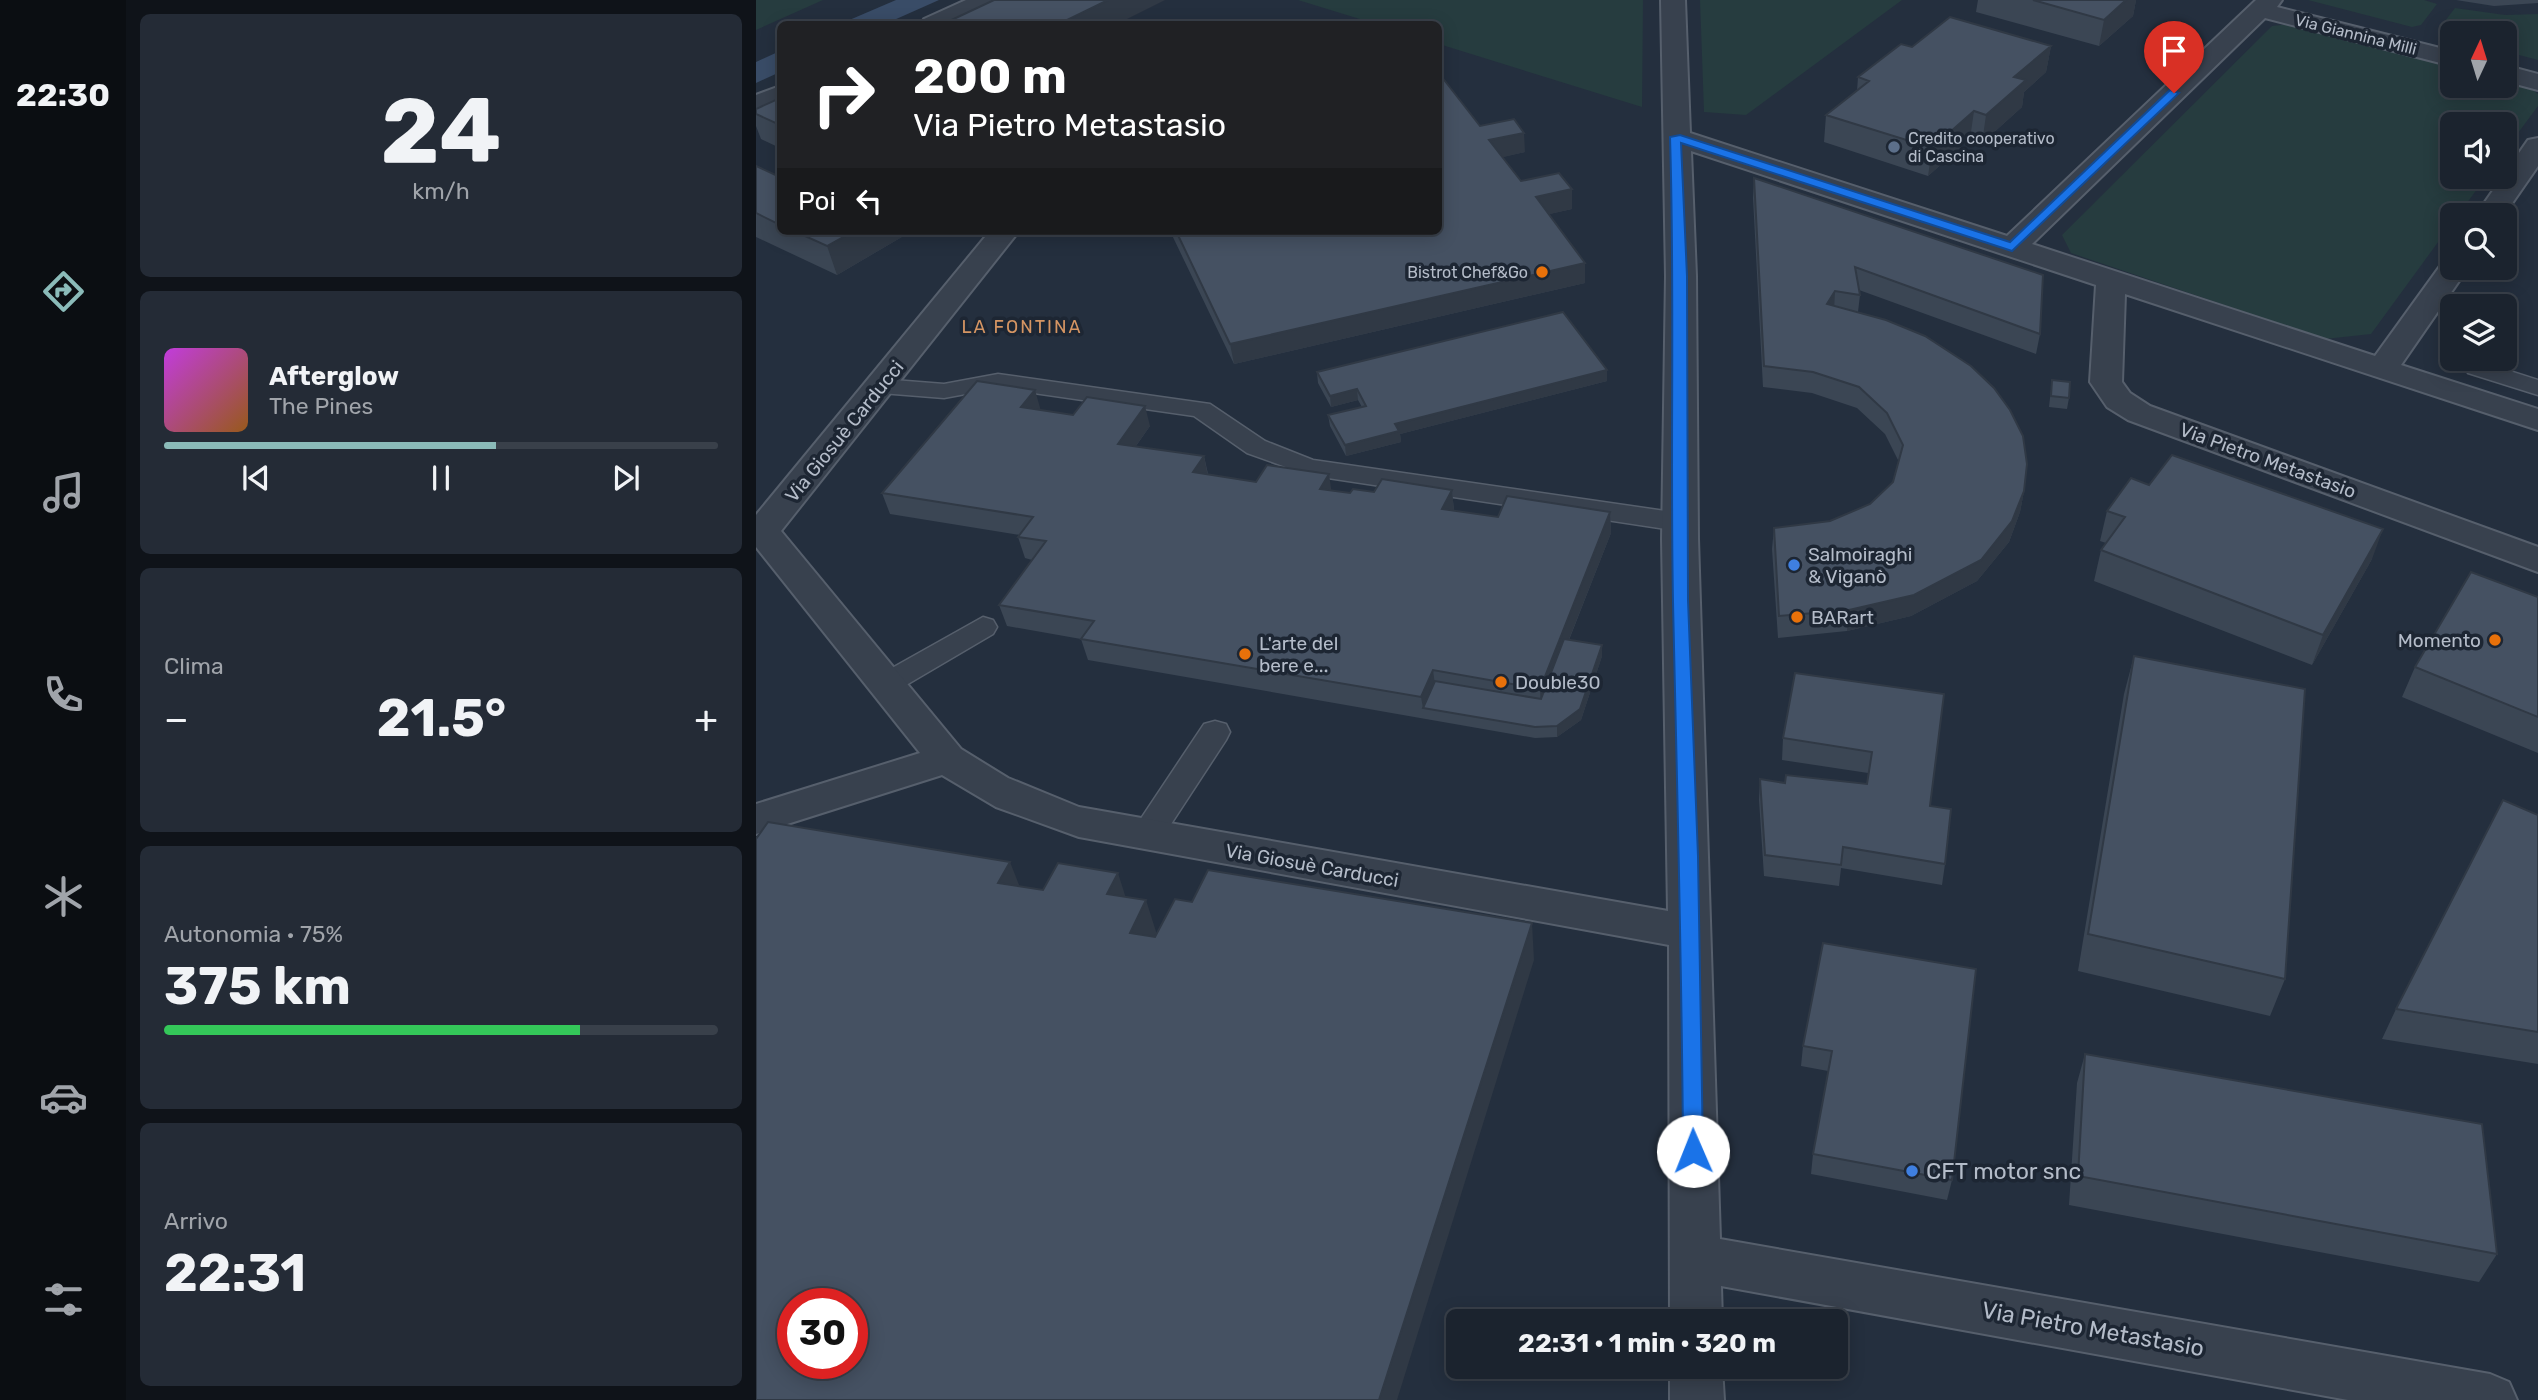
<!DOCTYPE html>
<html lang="it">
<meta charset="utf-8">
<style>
body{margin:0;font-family:Rubik,sans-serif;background:#242b36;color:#f1f3f6;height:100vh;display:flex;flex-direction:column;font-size:26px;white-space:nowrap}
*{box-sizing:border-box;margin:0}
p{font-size:23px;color:#a0a4aa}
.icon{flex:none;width:38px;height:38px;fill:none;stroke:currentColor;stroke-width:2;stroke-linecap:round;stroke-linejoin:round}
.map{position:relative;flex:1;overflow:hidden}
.drawer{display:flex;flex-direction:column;gap:14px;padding:14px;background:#0f1319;width:630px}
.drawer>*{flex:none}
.top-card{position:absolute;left:21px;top:21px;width:665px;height:214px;border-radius:10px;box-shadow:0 4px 18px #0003,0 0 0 2px #39404a;background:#202124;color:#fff;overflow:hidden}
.needle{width:46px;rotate:4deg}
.fabs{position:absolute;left:1684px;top:21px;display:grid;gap:14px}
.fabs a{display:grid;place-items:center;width:77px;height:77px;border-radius:10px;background:#1b232e;box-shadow:0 4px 18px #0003,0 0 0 2px #39404a;font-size:35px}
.speed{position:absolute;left:21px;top:1288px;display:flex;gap:14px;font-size:35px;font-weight:700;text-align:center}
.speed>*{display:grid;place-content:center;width:91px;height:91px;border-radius:50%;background:#1b232e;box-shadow:0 4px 18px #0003,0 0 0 2px #39404a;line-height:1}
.speed .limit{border:10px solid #d22;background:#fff;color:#111}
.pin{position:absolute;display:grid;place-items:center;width:60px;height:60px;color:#fff;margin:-72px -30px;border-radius:50% 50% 50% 0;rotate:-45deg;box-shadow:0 0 7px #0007}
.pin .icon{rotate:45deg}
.me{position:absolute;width:77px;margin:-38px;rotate:359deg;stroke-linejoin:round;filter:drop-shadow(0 0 5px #0008)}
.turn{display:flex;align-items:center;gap:24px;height:147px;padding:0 21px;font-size:32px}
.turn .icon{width:91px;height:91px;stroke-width:2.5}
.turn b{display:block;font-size:49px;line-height:60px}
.then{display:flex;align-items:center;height:66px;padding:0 21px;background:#0003;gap:14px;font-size:26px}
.big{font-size:52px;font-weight:700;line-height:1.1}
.drawer .widget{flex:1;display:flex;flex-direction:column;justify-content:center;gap:10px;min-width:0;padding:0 24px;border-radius:10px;background:#242b36}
.drawer .dial{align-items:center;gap:0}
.dial b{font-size:91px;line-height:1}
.song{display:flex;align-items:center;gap:21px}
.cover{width:84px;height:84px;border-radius:10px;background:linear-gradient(135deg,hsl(290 70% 55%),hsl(30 70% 35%))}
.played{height:7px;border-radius:4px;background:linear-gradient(90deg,#8bbbb9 60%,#39404a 60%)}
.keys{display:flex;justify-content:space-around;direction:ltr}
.heat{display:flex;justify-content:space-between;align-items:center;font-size:38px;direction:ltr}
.charge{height:10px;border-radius:5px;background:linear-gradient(90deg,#34c759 75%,#39404a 0)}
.trip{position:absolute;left:690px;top:1309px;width:402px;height:70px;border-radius:10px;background:#1b232e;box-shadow:0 4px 18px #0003,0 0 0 2px #39404a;font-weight:700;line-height:70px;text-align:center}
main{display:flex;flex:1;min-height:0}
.tabs{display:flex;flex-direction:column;width:126px;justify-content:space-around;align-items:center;background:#0b0e12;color:#a0a4aa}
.tabs .icon{width:49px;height:49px}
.tabs .current{color:#8bbbb9}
.tabs b{font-size:32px;color:#f1f3f6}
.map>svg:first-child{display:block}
</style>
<main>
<nav class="tabs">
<b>22:30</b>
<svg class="icon current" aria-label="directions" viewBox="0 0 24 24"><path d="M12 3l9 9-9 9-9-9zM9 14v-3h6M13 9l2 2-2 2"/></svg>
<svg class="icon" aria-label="music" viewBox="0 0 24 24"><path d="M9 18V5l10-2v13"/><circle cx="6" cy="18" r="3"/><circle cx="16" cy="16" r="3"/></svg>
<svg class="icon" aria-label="phone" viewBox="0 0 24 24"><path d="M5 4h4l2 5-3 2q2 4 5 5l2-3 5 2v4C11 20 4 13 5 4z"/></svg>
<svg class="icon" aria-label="climate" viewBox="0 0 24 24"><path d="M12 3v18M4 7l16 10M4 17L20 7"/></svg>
<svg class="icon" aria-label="car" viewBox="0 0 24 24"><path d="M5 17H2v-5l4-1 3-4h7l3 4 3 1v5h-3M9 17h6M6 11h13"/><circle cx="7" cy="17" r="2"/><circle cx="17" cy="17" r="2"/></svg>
<svg class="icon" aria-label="filters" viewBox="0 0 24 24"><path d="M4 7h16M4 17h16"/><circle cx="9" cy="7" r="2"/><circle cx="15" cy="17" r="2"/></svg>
</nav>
<section class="drawer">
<div class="widget dial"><b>24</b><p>km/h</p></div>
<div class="widget">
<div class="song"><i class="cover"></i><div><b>Afterglow</b><p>The Pines</p></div></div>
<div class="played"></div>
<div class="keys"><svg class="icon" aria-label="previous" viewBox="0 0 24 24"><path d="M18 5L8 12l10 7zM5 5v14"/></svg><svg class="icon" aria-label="pause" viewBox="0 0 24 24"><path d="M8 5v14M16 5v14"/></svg><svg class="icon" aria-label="next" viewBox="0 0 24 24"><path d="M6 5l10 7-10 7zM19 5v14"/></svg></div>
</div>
<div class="widget"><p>Clima</p>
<div class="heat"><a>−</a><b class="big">21.5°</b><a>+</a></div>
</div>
<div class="widget"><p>Autonomia · 75%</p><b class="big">375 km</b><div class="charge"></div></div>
<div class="widget"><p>Arrivo</p><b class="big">22:31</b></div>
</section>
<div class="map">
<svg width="1782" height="1400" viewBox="0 0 1782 1400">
<rect width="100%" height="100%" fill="#242f3e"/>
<path fill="#263c3f" d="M0,0H67L0,30Z
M542,0H887L886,107L683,44L682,24H620Z
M944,0H1146L990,115L948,112Z
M1552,0H1668L1681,4L1665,25L1656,27Z
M1699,8L1749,15L1782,14V60L1748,51V33H1696V38L1685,35L1682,30Z
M1534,24L1696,66V86H1748V80L1773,87L1782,94V106L1748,152V124H1696V177H1730L1702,215H1696V223L1615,334L1569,339L1315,253L1306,235L1516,26Z"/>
<path fill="#394c67" d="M140,0H183L129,24H84Z
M24,51V72L0,83V62Z"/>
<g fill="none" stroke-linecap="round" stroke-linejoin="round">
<defs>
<path id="service" d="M1714,359H1738L1735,365L1782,380V395L1712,373L1709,368Z
M242,374L454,404L509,441L557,460L923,513L933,516L936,522L933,528L923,531L552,475L491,453L438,416L242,388L188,398L125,393L116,391L113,386L116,381L125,379L188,384Z
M227,617L237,620L241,627L237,634L140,691L130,694L120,691L115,684L120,677Z
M459,721L470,724L474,732L470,740L402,844L391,847L380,844L375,835L380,826L448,724Z"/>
<path id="minor" d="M905,0H929L934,133L1251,236L1500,0H1526L1521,7L1696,51V66L1509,18L1276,244L1619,356L1687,262L1696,259V268H1712L1645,365L1782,409V430L1369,294L1366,382L1374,393L1394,406L1782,547V572L1372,420L1351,407L1334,382L1340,285L935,151L940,276L942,539L964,1239L1734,1374L1753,1382L1761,1400H1592L965,1286L966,1321H914L913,945L323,837L240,807L186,775L0,834V804L164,753L0,547V515L234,231H263L25,531L205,749L252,778L323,807L912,911L906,539L910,276Z
M1748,65L1782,74V90L1748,81Z
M1782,138V166L1748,215H1720L1772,140Z
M914,1367H966L968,1400H914Z"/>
<path id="tertiary" d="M210,0H242L238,5L196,24H165L168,19Z
M24,86V103L0,113V95Z"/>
</defs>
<use href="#service" stroke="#565f6c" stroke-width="3"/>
<use href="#minor" stroke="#565f6c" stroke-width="4"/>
<use href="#tertiary" stroke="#565f6c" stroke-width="4"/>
<use href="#service" fill="#38414e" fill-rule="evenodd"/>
<use href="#minor" fill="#38414e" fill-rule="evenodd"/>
<use href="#tertiary" fill="#38414e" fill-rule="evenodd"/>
</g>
<path fill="#3b4654" d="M1222,0H1380L1377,16L1343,46L1220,12Z
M1700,0H1782V3L1738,6Z
M1295,46L1290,72L1268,92L1266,107L1226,143L1214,139L1172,176L1068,142L1070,115L1101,91L1102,77L1156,47Z
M24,98V148L5,139L0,126V109Z
M724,126L769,152L746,157L765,181L816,189V209L793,214L829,263V283L478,364L414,231H601L603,234L682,231Z
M0,166L24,177V231H156L81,275L0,237Z
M998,178L1284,334L1280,354L1103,290L1104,295L1102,312L1268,491L1264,512L1253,542L1221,581L1155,616L1091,631L1022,638L1016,549L1018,528L1074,521L1114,504L1137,482L1143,462L1129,434L1101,408L1056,393L1007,387L997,198Z
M561,372L851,381L644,434L645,442L590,456L574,426L572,415L606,407L602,400L575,407L562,383Z
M1296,380L1313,398L1311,409L1293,407Z
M285,410L394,426L380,446L448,456L452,474L500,482L594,493L696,490L698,511L742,517L854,512L855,533L813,640L846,656L825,720L801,737L779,738L332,660L325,639L251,626L243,605L276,560L269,558L262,537L264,535L134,514L126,493Z
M1351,511L1616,559L1556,665L1338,581L1345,550L1350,543L1344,541Z
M1782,597V753L1646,697L1659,667Z
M1378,656L1529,979L1514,1016L1322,971L1368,694Z
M1039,673L1174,806L1189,864L1186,885L1085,868L1083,886L1008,876L1003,800L1004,779L1029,783L1111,784L1112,773L1026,760L1027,738Z
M1782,815V1064L1626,1039L1640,1009Z
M1067,943L1196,1180L1191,1200L1055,1174L1057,1154L1072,1071L1045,1066L1047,1046Z
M1329,1054L1741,1254L1723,1282L1313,1205L1321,1083Z"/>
<path fill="#303945" d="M352,0H409L361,24H303Z
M1366,0H1380L1377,16L1343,46L1348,20Z
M1295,46L1290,72L1268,92L1266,107L1226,143L1230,115L1258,77Z
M1218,111L1214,139L1172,176L1176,148Z
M768,133L769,152L735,160L733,140Z
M816,189V209L781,217L780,197Z
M98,231H156L81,275L71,246Z
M829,263V283L478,364L474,344Z
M1079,291L1078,312L1071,304Z
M851,370V381L644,434L645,442L590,456L589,445L639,424Z
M601,389L602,400L575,407L574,396Z
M279,390L285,411L265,407Z
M389,406L394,426L367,464L362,444Z
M448,456L452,477L437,472Z
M573,474L576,495L564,489Z
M696,490L698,511L686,509Z
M1268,491L1264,512L1253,542L1221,581L1155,616L1091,631L1093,610Z
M854,512L855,533L785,710L784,689Z
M1627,529L1616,559L1556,665L1567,635Z
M846,645V656L825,720L801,737V726Z
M677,670L680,692L667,708L665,697Z
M254,862L269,900L242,883Z
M362,873L374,911L351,894Z
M390,900L402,938L374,933Z
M776,923L778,960L641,1400H623Z"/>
<path fill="#455162" stroke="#303945" stroke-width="2" fill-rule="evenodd" d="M238,0H352L303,24H187Z
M1277,0H1370L1348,20Z
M1194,17L1295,46L1258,77L1270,80L1230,115L1218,111L1176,148L1070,115L1113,81L1102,77L1145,44L1156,47Z
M508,22L510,24H494Z
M682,72L724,126L758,119L768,133L733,140L765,181L803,173L816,189L780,197L829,263L474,344L420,231H601L603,234L618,231H682Z
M24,98V125L0,114V109Z
M0,166L24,177V225L0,213Z
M998,178L1287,275L1284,334L1099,267L1104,295L1079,291L1071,304L1130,320L1169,336L1215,366L1238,388L1254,410L1267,436L1271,464L1268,491L1256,521L1225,560L1158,595L1093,610L1023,616L1018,528L1074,521L1114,504L1137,482L1147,445L1131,413L1103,387L1057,372L1008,366Z
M38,231H98L71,246Z
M807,312L851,370L639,424L643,431L589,445L572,415L610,406L601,389L574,396L561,372Z
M1296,380L1314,382L1313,398L1295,396Z
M221,381L279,390L265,407L317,415L331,397L389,406L362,444L448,456L437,472L500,482L511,465L573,474L564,489L594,493L597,489L618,492L626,479L696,490L686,509L742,517L751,496L854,512L784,689L677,670L665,697L325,639L338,621L243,605L290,541L262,537L277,517L126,493Z
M1416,455L1627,529L1567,635L1345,550L1369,517L1351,511L1375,478L1393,485Z
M1715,572L1782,597V717L1659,667Z
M808,639L846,645L824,709L801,726L779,727L667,708L679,681L785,699Z
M1378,656L1549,689L1529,979L1332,934Z
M1039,673L1188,694L1174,806L1195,809L1189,864L1087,847L1085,865L1009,855L1004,779L1029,783L1030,775L1111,784L1116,752L1027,738Z
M1747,800L1782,815V1032L1640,1009Z
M12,822L254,862L242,883L287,890L302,863L362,873L351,894L390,900L374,933L399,937L419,899L436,902L452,870L776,923L623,1400H0V839ZM37,1304H96V1363H37Z
M1067,943L1220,969L1196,1180L1057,1154L1076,1051L1047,1046Z
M1329,1054L1726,1124L1741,1254L1322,1176Z"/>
<path fill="#1a73e8" stroke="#114b97" stroke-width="2" d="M1414,90L1423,93L1256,251L925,143L931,276L932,600L942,856L947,1151L944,1157L937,1160L930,1157L927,1151C926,968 921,785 917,602C914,447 919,292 914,137L924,135L1254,242Z"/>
<circle fill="#5c6f8a" stroke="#1d2633" stroke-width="2.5" cx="1138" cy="147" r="7"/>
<g fill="#e8710a" stroke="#1d2633" stroke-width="2.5">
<circle cx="786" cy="272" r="7"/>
<circle cx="1041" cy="617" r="7"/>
<circle cx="1739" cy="640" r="7"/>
<circle cx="489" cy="654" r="7"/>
<circle cx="745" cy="682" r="7"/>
</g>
<g fill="#3f7fe0" stroke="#1d2633" stroke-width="2.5">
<circle cx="1038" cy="565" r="7"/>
<circle cx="1156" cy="1171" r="7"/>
</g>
<g text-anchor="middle" stroke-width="7" stroke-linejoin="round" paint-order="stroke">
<g font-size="16" fill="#b4bcc9" stroke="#1d2633">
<text transform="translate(1600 34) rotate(14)" y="6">Via Giannina Milli</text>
</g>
<g font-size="16" fill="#b4bcc9" stroke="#1d2633" text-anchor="start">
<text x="1152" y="144">Credito cooperativo<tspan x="1152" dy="18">di Cascina</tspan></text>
<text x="772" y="278" text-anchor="end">Bistrot Chef&amp;Go</text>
</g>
<g font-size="18" letter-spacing="2" fill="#d59563" stroke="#1d2633">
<text x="266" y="333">LA FONTINA</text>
</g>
<g font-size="19" fill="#b4bcc9" stroke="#1d2633">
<text transform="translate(88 431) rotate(-51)" y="7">Via Giosuè Carducci</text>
<text transform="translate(1512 460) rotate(20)" y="7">Via Pietro Metastasio</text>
<text transform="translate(556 865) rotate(10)" y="7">Via Giosuè Carducci</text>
</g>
<g font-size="19" fill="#b4bcc9" stroke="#1d2633" text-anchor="start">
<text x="1052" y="561">Salmoiraghi<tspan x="1052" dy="22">&amp; Viganò</tspan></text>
<text x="1055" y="624">BARart</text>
<text x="1725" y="647" text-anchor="end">Momento</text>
<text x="503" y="650">L'arte del<tspan x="503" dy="22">bere e...</tspan></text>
<text x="759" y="689">Double30</text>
</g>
<g font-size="23" fill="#b4bcc9" stroke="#1d2633" text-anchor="start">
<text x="1170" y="1179">CFT motor snc</text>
</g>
<g font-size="23" fill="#b4bcc9" stroke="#1d2633">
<text transform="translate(1337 1329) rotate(10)" y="8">Via Pietro Metastasio</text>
</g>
</g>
</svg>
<div class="fabs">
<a><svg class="needle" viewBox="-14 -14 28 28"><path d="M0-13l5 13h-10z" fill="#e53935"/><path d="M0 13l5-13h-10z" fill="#a0a4aa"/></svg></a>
<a><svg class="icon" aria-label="sound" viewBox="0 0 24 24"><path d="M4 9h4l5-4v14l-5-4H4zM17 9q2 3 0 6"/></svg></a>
<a><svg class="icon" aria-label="search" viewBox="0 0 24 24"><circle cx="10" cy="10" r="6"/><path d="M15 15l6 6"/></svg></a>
<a><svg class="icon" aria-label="layers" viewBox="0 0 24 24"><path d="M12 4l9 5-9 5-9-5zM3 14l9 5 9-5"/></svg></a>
</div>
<div class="speed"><div class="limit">30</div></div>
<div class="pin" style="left:1418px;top:93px;background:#d93025"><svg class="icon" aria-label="arrive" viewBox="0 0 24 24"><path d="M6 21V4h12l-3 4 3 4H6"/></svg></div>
<svg class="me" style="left:937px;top:1151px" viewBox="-20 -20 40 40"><circle r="19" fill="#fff"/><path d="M0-13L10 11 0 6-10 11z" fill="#1a73e8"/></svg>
<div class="trip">22:31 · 1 min · 320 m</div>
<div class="top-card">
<div class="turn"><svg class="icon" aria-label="right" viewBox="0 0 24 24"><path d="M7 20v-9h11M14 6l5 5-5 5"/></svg><div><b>200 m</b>Via Pietro Metastasio</div></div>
<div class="then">Poi<svg class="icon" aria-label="left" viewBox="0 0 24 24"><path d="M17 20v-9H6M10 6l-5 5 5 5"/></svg></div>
</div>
</div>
</main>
